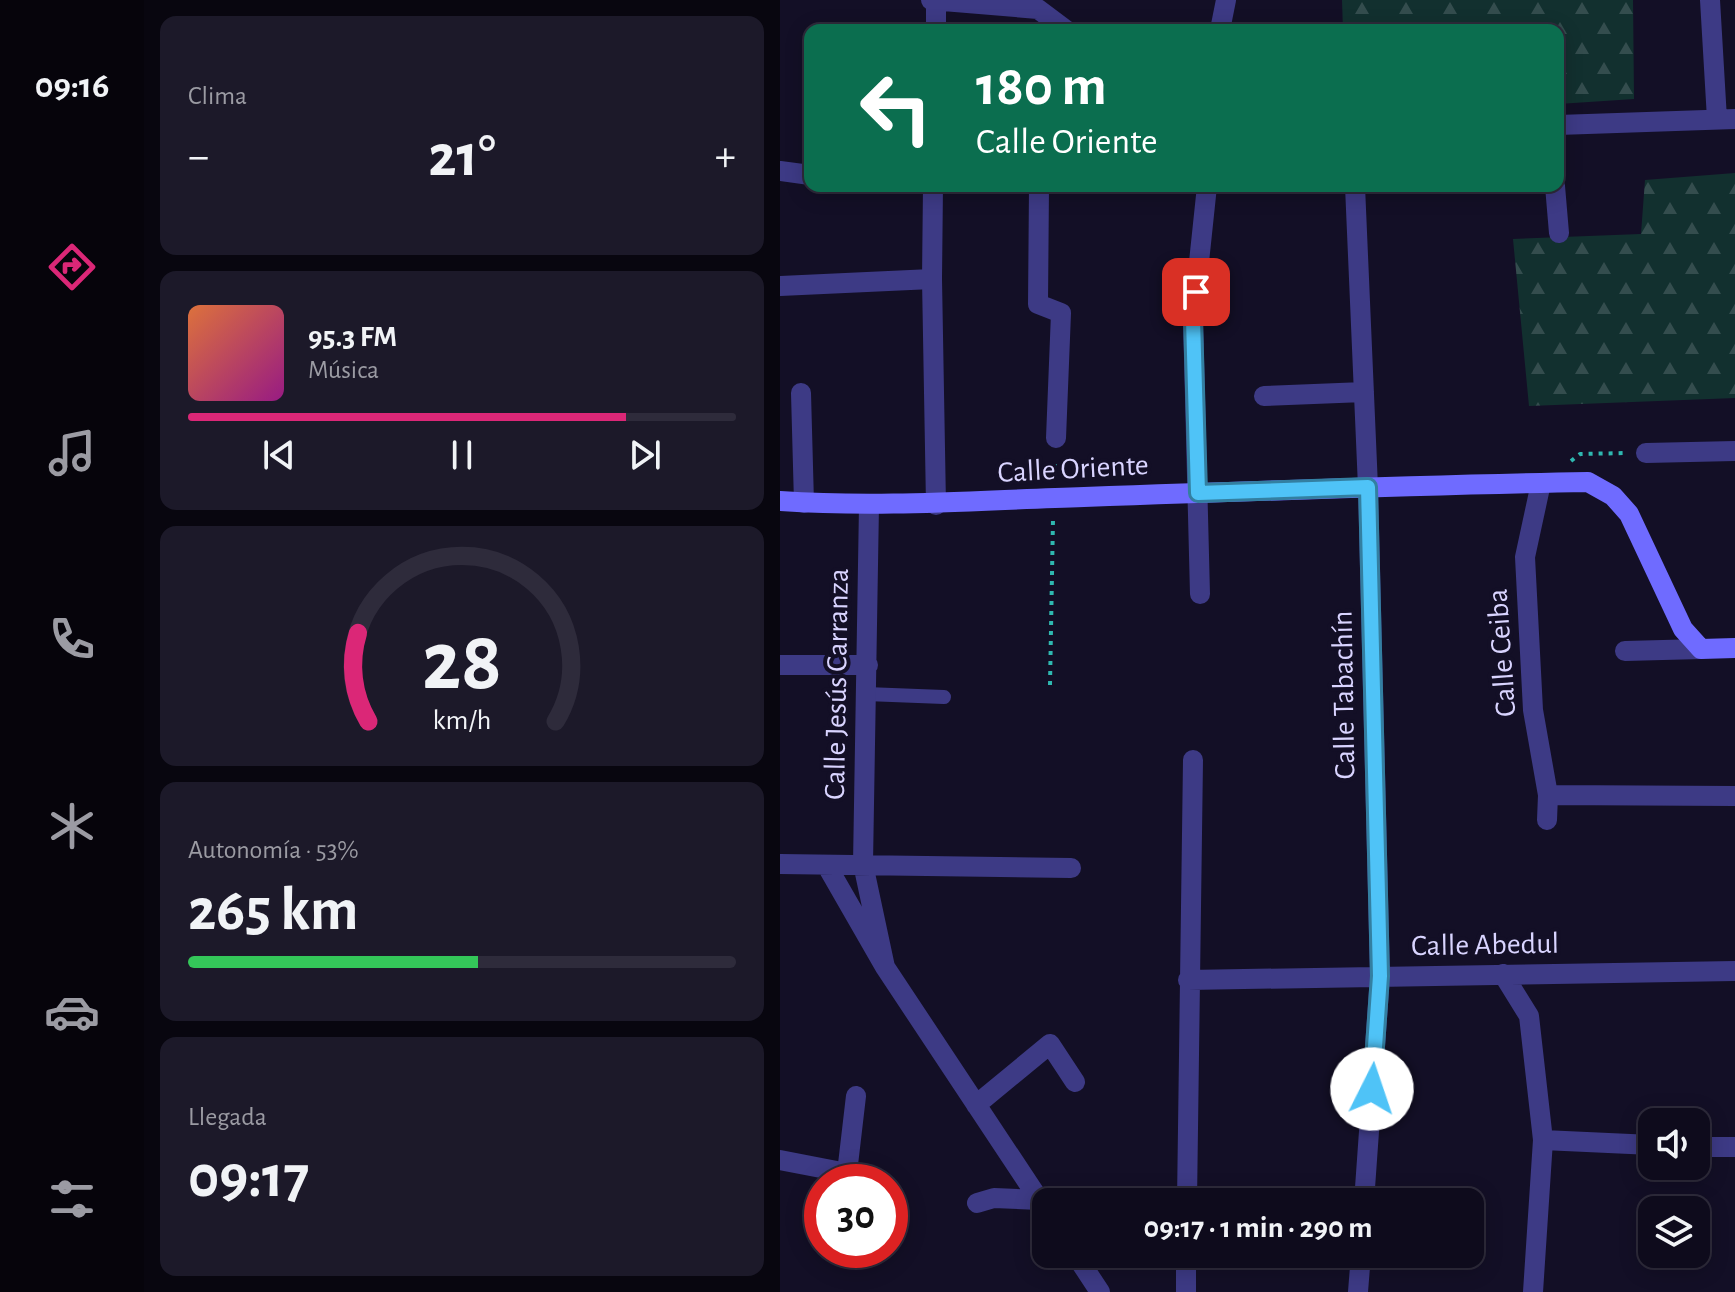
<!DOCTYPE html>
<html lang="es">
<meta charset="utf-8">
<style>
body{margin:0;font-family:"Alegreya Sans",sans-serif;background:#1c1929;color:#f1f3f6;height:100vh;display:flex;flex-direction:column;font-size:30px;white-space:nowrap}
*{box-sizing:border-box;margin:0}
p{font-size:26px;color:#9b9ba3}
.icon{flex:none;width:44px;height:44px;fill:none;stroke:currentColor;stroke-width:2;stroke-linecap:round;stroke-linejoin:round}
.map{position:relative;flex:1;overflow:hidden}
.panel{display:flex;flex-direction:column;gap:16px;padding:16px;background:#08060f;width:636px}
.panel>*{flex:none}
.guide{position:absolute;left:24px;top:24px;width:760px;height:168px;border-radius:16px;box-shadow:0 4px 20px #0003,0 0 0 2px #2e2b3b;background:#0b6e4f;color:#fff;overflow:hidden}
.buttons{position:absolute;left:858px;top:1108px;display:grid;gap:16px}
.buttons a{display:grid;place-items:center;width:72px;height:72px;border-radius:16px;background:#0e0b1c;box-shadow:0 4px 20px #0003,0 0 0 2px #2e2b3b;font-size:40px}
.speed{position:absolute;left:24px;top:1164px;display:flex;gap:16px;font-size:40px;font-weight:700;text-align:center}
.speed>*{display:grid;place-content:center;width:104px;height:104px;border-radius:50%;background:#0e0b1c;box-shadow:0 4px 20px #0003,0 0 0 2px #2e2b3b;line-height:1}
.speed .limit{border:12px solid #d22;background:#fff;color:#111}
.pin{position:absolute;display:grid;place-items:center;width:68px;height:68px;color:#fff;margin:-34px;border-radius:16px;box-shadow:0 4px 12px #0006}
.me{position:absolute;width:88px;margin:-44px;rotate:4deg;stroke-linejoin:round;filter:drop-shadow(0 0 6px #0008)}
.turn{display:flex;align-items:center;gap:28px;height:168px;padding:0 40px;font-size:36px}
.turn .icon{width:104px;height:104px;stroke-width:2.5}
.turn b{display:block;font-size:56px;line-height:68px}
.big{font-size:60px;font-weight:700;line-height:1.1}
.panel .card{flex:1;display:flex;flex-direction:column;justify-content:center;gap:12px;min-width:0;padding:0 28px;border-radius:16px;background:#1c1929}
.panel .dial{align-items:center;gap:0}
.dial svg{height:208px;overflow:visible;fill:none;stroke:#2e2b3b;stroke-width:7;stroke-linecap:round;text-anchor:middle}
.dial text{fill:#f1f3f6;stroke:none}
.song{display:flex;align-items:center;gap:24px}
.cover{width:96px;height:96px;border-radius:12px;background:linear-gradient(135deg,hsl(20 70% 55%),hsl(310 70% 35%))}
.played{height:8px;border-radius:4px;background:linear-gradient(90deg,#db2777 80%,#2e2b3b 80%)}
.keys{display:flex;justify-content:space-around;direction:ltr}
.heat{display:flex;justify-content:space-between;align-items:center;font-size:44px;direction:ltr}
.charge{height:12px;border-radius:6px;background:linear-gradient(90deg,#34c759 53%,#2e2b3b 0)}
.trip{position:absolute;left:252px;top:1188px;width:452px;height:80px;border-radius:16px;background:#0e0b1c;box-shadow:0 4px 20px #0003,0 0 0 2px #2e2b3b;font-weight:700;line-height:80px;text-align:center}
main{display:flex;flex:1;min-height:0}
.menu{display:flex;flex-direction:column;width:144px;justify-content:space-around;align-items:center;background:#06040b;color:#9b9ba3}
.menu .icon{width:56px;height:56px}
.menu .on{color:#db2777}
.menu b{font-size:36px;color:#f1f3f6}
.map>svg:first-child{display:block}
</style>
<main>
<nav class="menu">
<b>09:16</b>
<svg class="icon on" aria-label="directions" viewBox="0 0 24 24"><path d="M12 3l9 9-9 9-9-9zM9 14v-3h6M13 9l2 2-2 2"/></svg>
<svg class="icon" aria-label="music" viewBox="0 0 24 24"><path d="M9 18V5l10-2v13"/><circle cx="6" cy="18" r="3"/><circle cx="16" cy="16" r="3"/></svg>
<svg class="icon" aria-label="phone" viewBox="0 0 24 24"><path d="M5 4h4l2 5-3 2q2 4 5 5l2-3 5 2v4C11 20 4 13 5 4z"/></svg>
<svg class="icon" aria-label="climate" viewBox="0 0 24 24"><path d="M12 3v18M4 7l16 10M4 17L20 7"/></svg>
<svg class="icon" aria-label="car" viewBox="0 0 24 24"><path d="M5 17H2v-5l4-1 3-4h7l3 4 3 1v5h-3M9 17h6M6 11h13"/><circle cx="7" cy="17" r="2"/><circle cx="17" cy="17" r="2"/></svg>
<svg class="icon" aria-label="filters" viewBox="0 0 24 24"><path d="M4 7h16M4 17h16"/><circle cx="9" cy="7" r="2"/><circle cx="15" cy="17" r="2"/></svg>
</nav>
<section class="panel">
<div class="card"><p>Clima</p>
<div class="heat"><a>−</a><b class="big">21°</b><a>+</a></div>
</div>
<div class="card">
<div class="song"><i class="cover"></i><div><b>95.3 FM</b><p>Música</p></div></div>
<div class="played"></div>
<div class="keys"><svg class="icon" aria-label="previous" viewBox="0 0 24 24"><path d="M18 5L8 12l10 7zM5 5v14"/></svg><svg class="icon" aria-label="pause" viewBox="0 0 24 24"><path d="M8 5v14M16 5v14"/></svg><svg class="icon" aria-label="next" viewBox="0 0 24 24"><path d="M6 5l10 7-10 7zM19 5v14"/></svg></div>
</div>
<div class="card dial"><svg viewBox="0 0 100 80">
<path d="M14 69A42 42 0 1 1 86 69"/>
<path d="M14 69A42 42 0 0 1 10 35" stroke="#db2777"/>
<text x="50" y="56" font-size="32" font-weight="700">28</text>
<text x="50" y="72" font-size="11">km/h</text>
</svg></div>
<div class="card"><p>Autonomía · 53%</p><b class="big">265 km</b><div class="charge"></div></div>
<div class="card"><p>Llegada</p><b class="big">09:17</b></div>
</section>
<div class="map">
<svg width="955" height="1292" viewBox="0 0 955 1292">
<defs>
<pattern id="forest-firs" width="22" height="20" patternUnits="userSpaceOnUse" patternTransform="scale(2)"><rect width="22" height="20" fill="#12302f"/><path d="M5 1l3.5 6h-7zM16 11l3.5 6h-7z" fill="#344d4e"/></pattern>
</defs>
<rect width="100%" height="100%" fill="#130f26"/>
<path fill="url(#forest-firs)" d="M562,0H853L854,99L778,104V30H563Z
M955,173V398L749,406L733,239L861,234L865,180Z"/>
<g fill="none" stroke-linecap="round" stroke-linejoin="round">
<path stroke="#2fb8b0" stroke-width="4" stroke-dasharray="4 6" stroke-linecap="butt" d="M791,461L800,454L848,453
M274,478L275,459
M270,685L273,519"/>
<path stroke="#3d3a85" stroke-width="14" d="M86,694L164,697"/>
<path stroke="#3d3a85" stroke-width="20" d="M151,0L258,9L286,30
M930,0L937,119
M156,30V1
M440,30L446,0
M778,125L955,119
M0,171L30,175
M153,186L152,279L156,505
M259,186L258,304L281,313L276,438
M575,186L588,487L600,976L584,1202
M775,186L779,233
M0,286L152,279
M21,393L24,503
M484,396L584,392
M866,453L955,451
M761,483L745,557L753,710L768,795L767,820
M89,505L83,864L105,967
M420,594L413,319L427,186
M845,651L921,649
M0,665H88
M768,795L955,796
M0,864L291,868
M47,866L105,967L266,1210
M723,974L749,1016L763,1140L753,1292
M408,980L955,971
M196,1105L270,1044L295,1082
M763,1140L872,1145
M916,1147H955
M0,1160L67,1173L76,1096
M407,1202L413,760
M197,1203L214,1198L259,1200
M295,1254L320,1292
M406,1292V1254
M578,1292L581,1254"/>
<path stroke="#6f6bff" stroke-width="20" d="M0,501C104,508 200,500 304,497C472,491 640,485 808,482L833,496L849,514L903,629L921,649L955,648"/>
</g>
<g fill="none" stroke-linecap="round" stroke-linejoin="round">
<defs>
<path id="route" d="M416,292L413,319L418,493L588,487L600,976L592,1089"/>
</defs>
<use href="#route" stroke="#337fa1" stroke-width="20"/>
<use href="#route" stroke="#4fc3f7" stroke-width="14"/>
</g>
<g text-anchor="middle" stroke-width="8" stroke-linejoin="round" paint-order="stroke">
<g font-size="30" fill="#d9d4ff" stroke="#130f26">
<text transform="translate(293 468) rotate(-3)" y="10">Calle Oriente</text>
<text transform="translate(721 653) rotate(-94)" y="10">Calle Ceiba</text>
<text transform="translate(56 684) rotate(-89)" y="10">Calle Jesús Carranza</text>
<text transform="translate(563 695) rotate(-91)" y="10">Calle Tabachín</text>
<text transform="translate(705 944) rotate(-1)" y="10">Calle Abedul</text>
</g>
</g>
</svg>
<div class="buttons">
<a><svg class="icon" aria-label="sound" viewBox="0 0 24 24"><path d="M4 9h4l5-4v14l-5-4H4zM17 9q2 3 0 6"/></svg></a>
<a><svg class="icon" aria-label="layers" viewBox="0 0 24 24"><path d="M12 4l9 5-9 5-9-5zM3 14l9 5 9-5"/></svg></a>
</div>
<div class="speed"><div class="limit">30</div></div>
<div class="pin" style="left:416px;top:292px;background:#d93025"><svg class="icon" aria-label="arrive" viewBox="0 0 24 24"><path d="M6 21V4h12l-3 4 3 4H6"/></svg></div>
<svg class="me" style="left:592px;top:1089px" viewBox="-20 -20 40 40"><circle r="19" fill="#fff"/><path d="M0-13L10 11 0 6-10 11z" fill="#4fc3f7"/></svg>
<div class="trip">09:17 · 1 min · 290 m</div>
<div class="guide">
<div class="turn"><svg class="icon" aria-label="left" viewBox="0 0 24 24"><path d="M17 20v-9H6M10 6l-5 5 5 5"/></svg><div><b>180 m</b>Calle Oriente</div></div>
</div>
</div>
</main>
